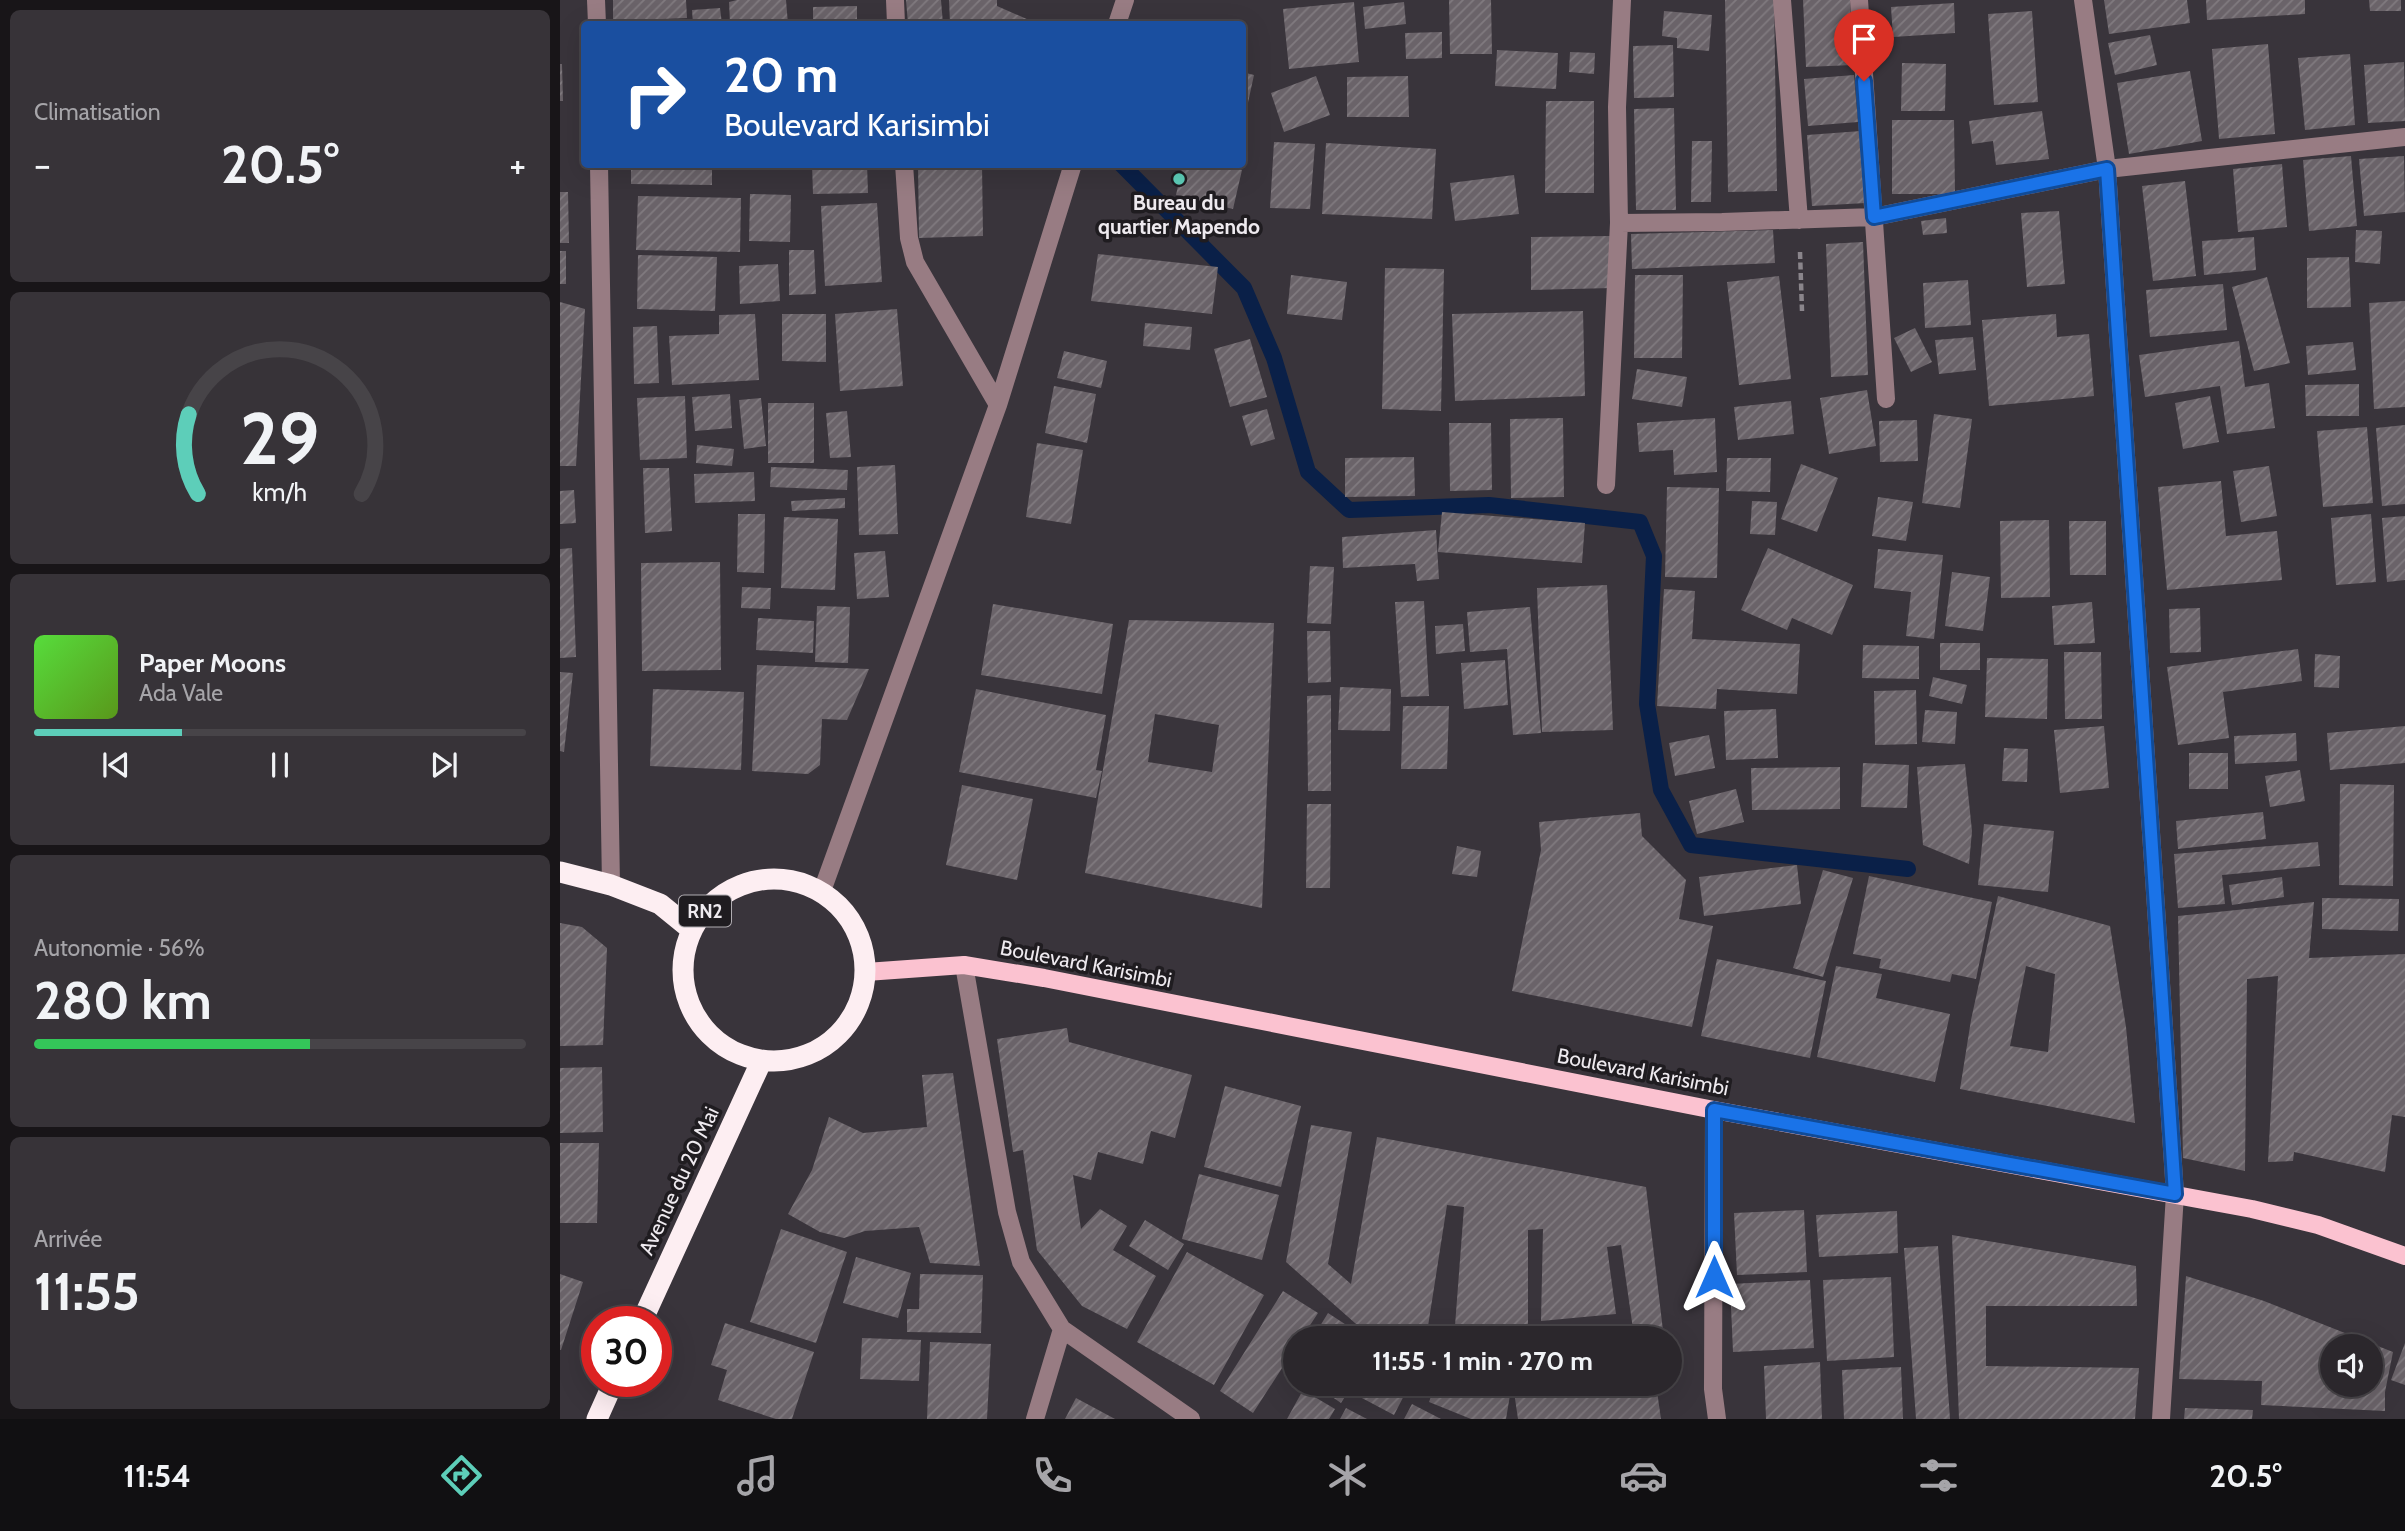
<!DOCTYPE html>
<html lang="fr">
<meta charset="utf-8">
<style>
body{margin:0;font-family:Cabin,sans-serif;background:#373338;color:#f1f3f6;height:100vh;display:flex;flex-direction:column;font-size:26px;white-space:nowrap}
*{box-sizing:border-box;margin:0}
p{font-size:23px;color:#a6a5a9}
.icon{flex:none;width:38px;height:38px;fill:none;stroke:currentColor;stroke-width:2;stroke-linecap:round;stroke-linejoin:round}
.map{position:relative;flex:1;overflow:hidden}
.drawer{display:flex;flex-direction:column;gap:10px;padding:10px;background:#181518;width:560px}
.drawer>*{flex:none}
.hud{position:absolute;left:21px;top:21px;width:665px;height:147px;border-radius:7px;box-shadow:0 7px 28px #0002,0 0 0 2px #474448;background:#1a4fa0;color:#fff;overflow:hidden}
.buttons{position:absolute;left:1760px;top:1334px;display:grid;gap:14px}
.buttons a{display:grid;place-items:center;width:63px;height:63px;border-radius:50%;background:#2b272c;box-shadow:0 7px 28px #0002,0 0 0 2px #474448;font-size:35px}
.speed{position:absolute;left:21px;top:1306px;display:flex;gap:14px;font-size:35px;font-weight:700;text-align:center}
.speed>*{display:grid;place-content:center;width:91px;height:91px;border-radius:50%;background:#2b272c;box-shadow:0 7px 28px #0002,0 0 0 2px #474448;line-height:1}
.speed .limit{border:10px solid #d22;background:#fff;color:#111}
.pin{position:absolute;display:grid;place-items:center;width:60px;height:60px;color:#fff;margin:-72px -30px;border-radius:50% 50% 50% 0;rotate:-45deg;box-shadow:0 0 7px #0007}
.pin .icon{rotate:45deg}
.me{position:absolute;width:77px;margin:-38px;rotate:0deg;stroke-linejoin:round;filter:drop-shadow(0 0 5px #0008)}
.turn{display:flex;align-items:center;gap:24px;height:147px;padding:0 28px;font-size:32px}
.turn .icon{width:91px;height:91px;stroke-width:2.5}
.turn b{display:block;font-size:49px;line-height:60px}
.big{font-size:52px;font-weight:700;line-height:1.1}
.drawer .tile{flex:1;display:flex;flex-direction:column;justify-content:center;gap:10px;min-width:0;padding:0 24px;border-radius:10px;background:#373338}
.drawer .dial{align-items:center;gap:0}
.dial svg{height:182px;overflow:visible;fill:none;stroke:#474448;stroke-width:7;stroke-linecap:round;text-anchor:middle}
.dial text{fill:#f1f3f6;stroke:none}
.song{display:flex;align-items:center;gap:21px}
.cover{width:84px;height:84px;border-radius:10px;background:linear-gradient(135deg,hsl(110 70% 55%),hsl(90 70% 35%))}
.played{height:7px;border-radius:4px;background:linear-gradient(90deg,#5dceb9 30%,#474448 30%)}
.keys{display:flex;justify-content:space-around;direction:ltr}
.heat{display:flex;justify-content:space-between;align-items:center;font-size:38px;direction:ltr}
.charge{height:10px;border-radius:5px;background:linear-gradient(90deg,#34c759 56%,#474448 0)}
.trip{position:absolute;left:723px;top:1326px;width:399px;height:70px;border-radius:35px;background:#2b272c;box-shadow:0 7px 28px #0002,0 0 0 2px #474448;font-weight:700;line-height:70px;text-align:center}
.menu{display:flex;height:112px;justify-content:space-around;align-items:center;background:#111012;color:#a6a5a9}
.menu .icon{width:49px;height:49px}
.menu .selected{color:#5dceb9}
.menu b{font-size:32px;color:#f1f3f6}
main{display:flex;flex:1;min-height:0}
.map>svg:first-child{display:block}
</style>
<main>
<section class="drawer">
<div class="tile"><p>Climatisation</p>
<div class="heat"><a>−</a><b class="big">20.5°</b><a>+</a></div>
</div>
<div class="tile dial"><svg viewBox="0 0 100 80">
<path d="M14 69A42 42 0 1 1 86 69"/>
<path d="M14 69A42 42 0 0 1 10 34" stroke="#5dceb9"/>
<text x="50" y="56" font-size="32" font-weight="700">29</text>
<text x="50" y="72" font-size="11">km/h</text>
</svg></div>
<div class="tile">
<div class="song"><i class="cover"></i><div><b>Paper Moons</b><p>Ada Vale</p></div></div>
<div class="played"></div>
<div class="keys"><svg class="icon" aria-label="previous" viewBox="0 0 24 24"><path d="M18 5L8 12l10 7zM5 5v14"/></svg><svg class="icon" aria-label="pause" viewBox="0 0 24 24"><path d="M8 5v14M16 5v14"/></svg><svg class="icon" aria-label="next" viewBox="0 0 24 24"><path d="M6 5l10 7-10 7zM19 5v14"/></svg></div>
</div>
<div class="tile"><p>Autonomie · 56%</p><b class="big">280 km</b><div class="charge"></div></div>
<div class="tile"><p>Arrivée</p><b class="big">11:55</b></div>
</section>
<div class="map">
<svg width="1845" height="1419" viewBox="0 0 1845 1419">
<defs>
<pattern id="building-hatch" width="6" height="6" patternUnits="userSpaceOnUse" patternTransform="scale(1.75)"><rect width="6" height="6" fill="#6a6369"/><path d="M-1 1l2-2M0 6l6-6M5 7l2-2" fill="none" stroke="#807a7f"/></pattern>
</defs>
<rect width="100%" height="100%" fill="#39343b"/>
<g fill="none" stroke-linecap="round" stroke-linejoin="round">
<path stroke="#0a2048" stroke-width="16" d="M561,164L684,288L714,358L748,472L789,510L929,505L1080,522L1094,556L1087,704L1101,790L1131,845L1348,869"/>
</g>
<path fill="url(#building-hatch)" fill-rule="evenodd" d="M53,0H126L127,18L53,21Z
M177,0H226L228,24H170L169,2Z
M346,0H381L383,24H348Z
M389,0H437V6L469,20L468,24H390Z
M889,0H931L932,54H890Z
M1165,0H1214L1217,191L1168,192Z
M1243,0H1290L1293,65L1246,67Z
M1544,0H1627L1630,23L1549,34Z
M1646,0H1745V14L1647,20Z
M1809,0H1841V11H1810Z
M794,2L799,62L729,69L723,9Z
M844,2L846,24L805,29L803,7Z
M1394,3L1395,33L1333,37L1331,7Z
M297,6V24H253V7Z
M160,8L162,24H133L132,10Z
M1104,11L1152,15L1149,51L1117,48V38L1102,36Z
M1472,11L1478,102L1434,105L1428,14Z
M882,32V58L846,59L845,33Z
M1590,35L1597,65L1555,75L1548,43Z
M1708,44L1715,134L1659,139L1652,49Z
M1113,45L1114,97L1074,98L1073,46Z
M937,50L998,53L996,89L935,86Z
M1010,52L1035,53L1034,74L1009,72Z
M1790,54L1795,125L1745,130L1738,58Z
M1844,62L1845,121L1808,123L1804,65Z
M1342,63L1386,64L1385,111H1341Z
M0,64H2L3,101H0Z
M1630,71L1642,141L1569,154L1557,83Z
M682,72L694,75L684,121L682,120Z
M1294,75L1298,122L1248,126L1244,79Z
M756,76L770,115L724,132L711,93Z
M848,76L849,117H787V77Z
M986,101H1034V193H985Z
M1114,108L1116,210H1076L1074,109Z
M1482,111L1489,159L1436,165L1433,141L1412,144L1409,121Z
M1332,120H1394L1395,194H1332Z
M1301,131L1306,203L1252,206L1247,135Z
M1132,141H1152L1151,202H1131Z
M714,142L755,144L750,209L710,208Z
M766,143L876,149L872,219L762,214Z
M1791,156L1797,226L1749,231L1743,160Z
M1844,156L1845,212L1804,216L1799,159Z
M71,164H152V185L71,184Z
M252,164H307L308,193L253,194Z
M358,164H422L423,236L359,238Z
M623,164H660L682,170L673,209L616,195Z
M1722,164L1727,227L1678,232L1673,169Z
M954,175L959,214L895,221L890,183Z
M1625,181L1636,276L1593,281L1582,186Z
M0,192H8L9,243H0Z
M190,194L231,195L230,242L189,241Z
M78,196L181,198L180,252L76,250Z
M317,203L322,282L265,286L261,206Z
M1499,211L1505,284L1467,287L1461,213Z
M1386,218L1387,233L1363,235L1361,221Z
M1213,230L1215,263L1072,269L1071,234Z
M1796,230L1822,231L1820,264L1795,262Z
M1051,236L1052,288L971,290V237Z
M1694,237L1696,270L1644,275L1642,241Z
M1303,242L1308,375L1271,377L1266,244Z
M229,250H254L256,294L229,295Z
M0,251H6V284H0Z
M538,254L658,267L652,314L531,301Z
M78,255L157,257L155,311L77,309Z
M1789,257L1791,307L1747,308V258Z
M218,264L220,301L180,304L179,266Z
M825,268L884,269L881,411L822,409Z
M731,275L787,282L782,320L727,314Z
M1075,275H1123L1122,358H1074Z
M1219,276L1231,379L1179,385L1167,282Z
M1707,277L1730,363L1694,371L1672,287Z
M1408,280L1411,325L1365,328L1363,283Z
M1663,284L1667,330L1590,337L1586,290Z
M1845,301V407L1814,409L1809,303Z
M0,302L25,309L16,466H0Z
M337,309L343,386L280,391L275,314Z
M1023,311L1025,396L895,401L892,314Z
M195,314L199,380L112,385L109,336L159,334V315Z
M222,314H266V362L222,361Z
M1496,314L1497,337L1529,334L1534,396L1429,406L1422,320Z
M585,323L632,327L630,350L583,346Z
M97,326L99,383L74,384L73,327Z
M1355,328L1372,362L1351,372L1334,338Z
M1413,337L1416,370L1379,374L1375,340Z
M690,339L707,397L670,407L654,349Z
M1679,341L1685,387L1709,383L1715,428L1667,434L1660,386L1585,397L1579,355Z
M1793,342L1796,370L1748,375L1746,346Z
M504,351L547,361L541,388L497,378Z
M1077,369L1127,377L1122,407L1072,399Z
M1799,384V416H1746L1745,385Z
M494,386L536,394L527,443L485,433Z
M1307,390L1316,446L1269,454L1260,398Z
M170,394L172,428L135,431L132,397Z
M125,396L127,458L80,460L77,398Z
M1650,396L1659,442L1623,449L1615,403Z
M201,398L206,446L184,449L179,400Z
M1231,401L1234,434L1178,440L1174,407Z
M208,403H254V463H208Z
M707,409L715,439L691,446L682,416Z
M287,411L291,457L270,458L266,413Z
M1374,414L1412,419L1400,508L1362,503Z
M1003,418L1004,497L951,498L950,419Z
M1155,418L1157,472L1114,475L1113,450L1079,452L1077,423Z
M1357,420L1358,461L1320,462L1319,421Z
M889,423H931L932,490L890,491Z
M1845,425V504L1822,506L1816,428Z
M1807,427L1813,503L1763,507L1757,431Z
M477,443L523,450L511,524L466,517Z
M137,445L174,449L172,466L136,463Z
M854,457L855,496L785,497V458Z
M1167,458H1211L1210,492L1166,491Z
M1241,464L1278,478L1257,532L1221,519Z
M335,465L338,534L299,535L297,467Z
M1709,466L1717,516L1681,522L1673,471Z
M211,467L288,470L287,490L210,487Z
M83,468H109L112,531L85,533Z
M194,472L195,501L135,503L134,474Z
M1661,481L1666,536L1717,531L1722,580L1607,590L1598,487Z
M1107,487L1159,488L1157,578L1105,577Z
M14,490L16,523L0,524V491Z
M1318,497L1353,502L1346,541L1312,536Z
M285,498V508L232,511L231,501Z
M1192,501L1217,502L1215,535L1190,534Z
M882,512L1025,523L1022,563L878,552Z
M178,514H205L204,573L177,572Z
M1811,514L1816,582L1776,585L1771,518Z
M1845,516V580L1827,582L1822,518Z
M224,517L278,519L275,590L221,588Z
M1489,520L1490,597L1441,598L1440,521Z
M1509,521H1546V575H1510Z
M876,530L879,579L857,581L855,564L783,568L782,537Z
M12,548L16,657L0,658V549Z
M1208,548L1293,585L1272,635L1232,618L1227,630L1181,610Z
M1318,549L1383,555L1374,639L1346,636L1351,592L1314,588Z
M325,551L329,597L297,599L294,553Z
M160,562L161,670L82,671L81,563Z
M750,566L774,567L771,624L747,623Z
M1392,572L1430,577L1423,631L1385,626Z
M1047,585L1053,730L982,732L977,588Z
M182,587L211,588L210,609L181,608Z
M1104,589L1135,591L1132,639L1240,644L1237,694L1157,689L1156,709L1097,706Z
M864,601L869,696L841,697L835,602Z
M1532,602L1535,643L1494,645L1492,606Z
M433,604L553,624L542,694L421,675Z
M257,606L290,607L288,663L255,662Z
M970,607L981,733L953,735L947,649L910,652L907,612Z
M1640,608L1641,652L1610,653L1609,609Z
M198,618L254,621L253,653L196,650Z
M569,620L714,623L702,908L525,873ZM595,714L659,725L652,772L588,762Z
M903,624L905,651L876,654L875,626Z
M747,631H770L771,682L748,683Z
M1380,643H1420V670H1380Z
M1303,645L1359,646V679L1302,678Z
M1738,649L1742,681L1663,692L1669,738L1618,745L1607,667Z
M1504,652H1541L1542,719H1505Z
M1755,654L1780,656L1779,688L1754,687Z
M1427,658L1488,659L1487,719L1425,717Z
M945,660L948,705L904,709L901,663Z
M197,665L309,669L287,720L262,719L260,765L248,774L192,771Z
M0,672L13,673L4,752L0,751Z
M1373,677L1407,685L1402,704L1369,696Z
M780,687L831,689L830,731L778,730Z
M93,689L184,692L181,770L90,766Z
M416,689L546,715L536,770L542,771L536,798L399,772Z
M1356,690L1357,744L1315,745L1314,691Z
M771,695V791H748L747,696Z
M843,706H889L887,769H841Z
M1216,709L1218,758L1166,760L1164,711Z
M1365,710L1397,712L1395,744L1362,742Z
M1544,726L1549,788L1500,793L1494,730Z
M1845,726V763L1770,770L1767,733Z
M1736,733L1737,761L1675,764L1674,736Z
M1149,735L1155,768L1115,776L1109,743Z
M1444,748L1468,749L1467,782L1442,781Z
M1629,753H1668V789H1629Z
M1303,763L1349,765L1347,808L1301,807Z
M1405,764L1412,831L1409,864L1363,845L1357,767Z
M1280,767V809L1192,810L1191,768Z
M1740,770L1745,801L1710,807L1705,776Z
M1780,784L1834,785L1833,886L1779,885Z
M402,785L473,799L457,880L386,865Z
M1176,789L1184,822L1137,834L1129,801Z
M747,804H771L770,888H746Z
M1703,812L1706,839L1618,849L1616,821Z
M1080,813L1082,836L1126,880L1119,919L1153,926L1132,1027L952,991L981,850L979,822Z
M1424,824L1494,831L1488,892L1418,885Z
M1758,842L1760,866L1662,875L1665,904L1618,908L1614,854Z
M897,846L921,851L917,877L892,874Z
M1237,865L1241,904L1144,916L1139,877Z
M1263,870L1293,878L1263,977L1233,968Z
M1309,876L1432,902L1416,979L1392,974L1390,982L1319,968L1321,959L1293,954Z
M1722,877L1724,897L1672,905L1669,885Z
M1438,896L1550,926L1566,1027L1575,1123L1400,1089L1411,1020ZM1466,966L1495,974L1488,1052L1450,1046Z
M1762,898L1839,899L1838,931L1762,929Z
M1754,902L1749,958L1845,954V1117L1832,1115L1825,1172L1734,1152L1733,1161L1708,1162L1718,976L1687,979L1685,1171L1623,1158L1618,916Z
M0,923L22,927L47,948L43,1045L0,1046Z
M1157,959L1266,981L1250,1058L1141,1036Z
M1276,966L1322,974L1316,998L1390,1014L1375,1082L1257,1057Z
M507,1028L509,1042L632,1075L615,1138L591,1131L583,1164L538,1152L531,1180L513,1175L521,1229L540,1209L567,1226L553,1250L596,1276L567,1329L522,1306L477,1250L463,1150L453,1152L437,1039Z
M42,1067L43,1132L0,1133V1068Z
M393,1073L420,1266L370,1263L359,1227L305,1231L284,1238L260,1232L228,1214L252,1170L269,1117L303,1133L367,1127L362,1075Z
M665,1086L741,1106L721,1187L644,1167Z
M751,1125L792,1132L768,1264L791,1284L817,1137L1086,1187L1104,1339H894L904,1207L887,1205L866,1339H813L726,1262ZM983,1229L981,1321L1056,1314L1047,1247L1061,1245L1073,1329L968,1337V1230Z
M0,1143H39L37,1223H0Z
M639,1174L719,1195L702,1260L622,1239Z
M1244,1210L1247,1272L1177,1275L1174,1213Z
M1337,1211L1338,1253L1259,1257L1256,1215Z
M585,1220L624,1244L608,1270L569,1246Z
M221,1229L287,1252L256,1343L190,1322Z
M1392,1235L1576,1266L1577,1306H1426V1366L1579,1368L1575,1419H1399Z
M1378,1246L1390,1419H1356L1344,1248Z
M627,1252L704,1295L654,1385L577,1342Z
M296,1257L351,1273L338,1318L283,1303Z
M0,1274L23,1282L1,1350H0Z
M360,1274L423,1275L421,1333L347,1332V1309H359Z
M1626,1276L1704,1301L1833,1352L1825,1392V1411L1701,1405L1702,1381L1619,1379ZM1773,1346H1811V1384H1773Z
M1331,1277L1334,1357L1267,1361L1263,1280Z
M1250,1280L1254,1348L1173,1352L1170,1284Z
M723,1291L758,1313L741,1339H735V1348L693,1413L660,1391Z
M768,1313L791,1328L784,1339H752Z
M165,1323L254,1352L232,1419H216L158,1400L167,1370L151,1365Z
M302,1338L361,1340L359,1381L300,1379Z
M370,1342L431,1344L427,1419H367Z
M1845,1343V1385L1831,1380Z
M1260,1362L1262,1419H1206L1204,1366Z
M1341,1367L1343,1419H1284L1282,1370Z
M761,1384H793L781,1403L759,1388Z
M806,1384H850L834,1415L800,1397Z
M876,1384H912L950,1395L946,1419H911L869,1402Z
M961,1384H1096L1101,1419H958L953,1385Z
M743,1390L775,1409L769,1419H727Z
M516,1398L555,1419H505Z
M852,1404L881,1419H844Z
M786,1408L807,1419H780Z
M1625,1408L1693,1410L1692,1419H1624Z"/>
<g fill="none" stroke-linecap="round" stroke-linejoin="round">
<path stroke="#8a858b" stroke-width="4.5" stroke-dasharray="7 3.5" stroke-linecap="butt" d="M1240,252L1242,311"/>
<path stroke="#987c83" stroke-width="18" d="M36,0L37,24
M335,0L336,24
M1062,0L1057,107L1059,223L1162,222L1314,217L1547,169L1845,137
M1222,0L1239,220
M1299,0L1326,399
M1523,0L1547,169L1615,1194L1601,1419
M557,24L565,0
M39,164L51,885
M344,164L349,238L355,262L438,405
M1046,485L1059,223
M262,891L438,405L513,164
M404,965L447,1212L461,1262L502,1329L631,1419
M1154,1110L1153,1389L1157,1419
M475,1419L502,1329"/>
<path stroke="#fbc2d0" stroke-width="18" d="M306,972L404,965L484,978L1154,1110L1692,1209L1758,1225L1845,1256"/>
<path stroke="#fdeef2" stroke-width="21" d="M0,872L51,885L100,904L132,930
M123 970a91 91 0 1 1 182 0a91 91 0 1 1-182 0Z
M82,1321L201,1062
M37,1419L54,1381"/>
</g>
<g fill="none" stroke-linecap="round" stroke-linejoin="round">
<defs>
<path id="route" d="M1154,1277V1110L1615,1194L1547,169L1314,217L1304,81"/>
</defs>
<use href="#route" stroke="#114b97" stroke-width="18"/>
<use href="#route" stroke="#1a73e8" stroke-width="12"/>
</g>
<circle fill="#5dceb9" stroke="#1f1c20" stroke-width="2.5" cx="619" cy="179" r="7"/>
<g text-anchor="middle" stroke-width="7" stroke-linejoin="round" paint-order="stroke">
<rect fill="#1f1c20" stroke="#b0acb1" stroke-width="2" x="119" y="895.5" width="52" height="31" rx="5"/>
<g font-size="19" font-weight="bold" fill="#eeeaef">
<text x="145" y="918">RN2</text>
</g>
<g font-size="21" font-weight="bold" fill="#eeeaef" stroke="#1f1c20">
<text x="619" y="210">Bureau du<tspan x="619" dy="24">quartier Mapendo</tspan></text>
</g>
<g font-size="21" fill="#eeeaef" stroke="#1f1c20">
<text transform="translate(526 964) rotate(11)" y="7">Boulevard Karisimbi</text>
<text transform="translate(1083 1072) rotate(11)" y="7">Boulevard Karisimbi</text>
<text transform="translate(119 1181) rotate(-65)" y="7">Avenue du 20 Mai</text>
</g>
</g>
</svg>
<div class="buttons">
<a><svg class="icon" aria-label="sound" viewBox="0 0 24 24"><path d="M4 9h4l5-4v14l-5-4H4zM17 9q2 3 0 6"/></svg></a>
</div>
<div class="speed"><div class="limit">30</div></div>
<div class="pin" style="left:1304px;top:81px;background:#d93025"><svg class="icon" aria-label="arrive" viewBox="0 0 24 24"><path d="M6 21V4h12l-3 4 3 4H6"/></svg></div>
<svg class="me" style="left:1154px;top:1277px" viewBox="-20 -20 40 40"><path d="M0-17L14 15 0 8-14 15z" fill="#1a73e8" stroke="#fff" stroke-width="4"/></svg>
<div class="trip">11:55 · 1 min · 270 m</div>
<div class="hud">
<div class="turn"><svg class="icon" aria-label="right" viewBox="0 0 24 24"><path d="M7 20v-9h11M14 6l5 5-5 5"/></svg><div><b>20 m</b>Boulevard Karisimbi</div></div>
</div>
</div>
</main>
<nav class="menu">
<b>11:54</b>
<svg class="icon selected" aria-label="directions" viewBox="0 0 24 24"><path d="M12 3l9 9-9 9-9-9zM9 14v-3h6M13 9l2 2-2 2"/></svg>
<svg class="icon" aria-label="music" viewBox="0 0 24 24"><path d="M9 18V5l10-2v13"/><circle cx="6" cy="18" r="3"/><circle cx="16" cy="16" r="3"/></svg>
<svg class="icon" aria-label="phone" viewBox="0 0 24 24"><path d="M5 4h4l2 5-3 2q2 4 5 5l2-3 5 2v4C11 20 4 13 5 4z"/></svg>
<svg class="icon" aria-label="climate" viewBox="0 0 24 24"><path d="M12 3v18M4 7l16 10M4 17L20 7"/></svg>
<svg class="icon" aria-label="car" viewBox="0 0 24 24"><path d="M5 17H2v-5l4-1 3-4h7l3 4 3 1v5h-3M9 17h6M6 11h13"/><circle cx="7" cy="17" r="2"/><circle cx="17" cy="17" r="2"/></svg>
<svg class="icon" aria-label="filters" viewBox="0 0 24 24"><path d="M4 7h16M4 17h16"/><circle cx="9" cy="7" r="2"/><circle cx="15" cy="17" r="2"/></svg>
<b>20.5°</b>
</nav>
